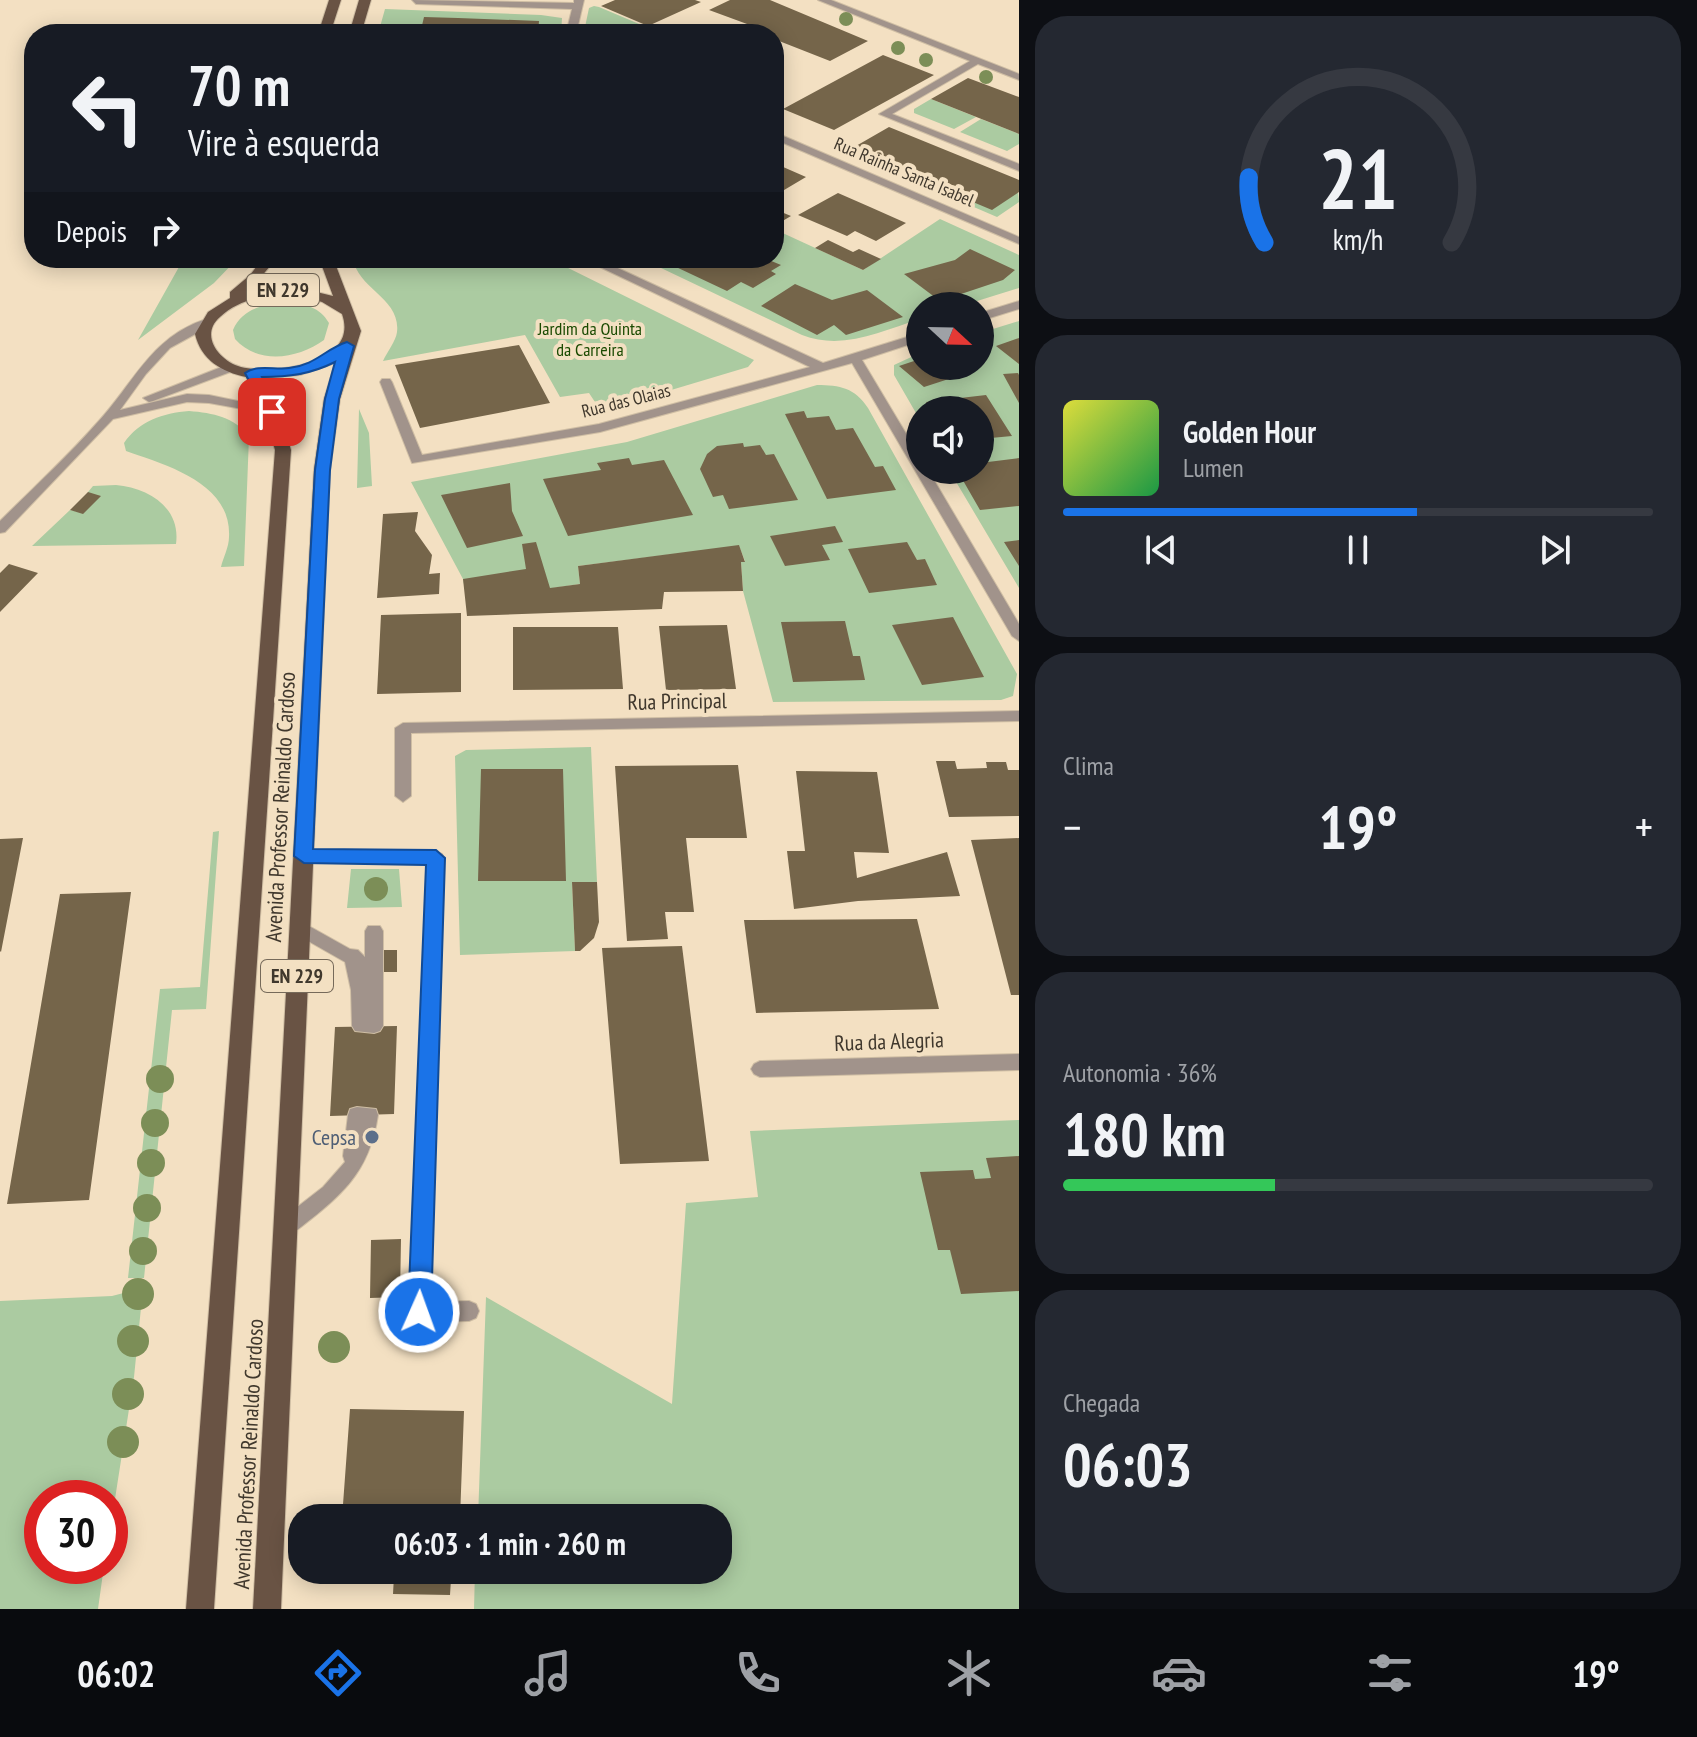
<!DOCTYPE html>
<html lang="pt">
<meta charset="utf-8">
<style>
body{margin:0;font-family:"PT Sans Narrow",sans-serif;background:#242831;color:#f1f3f6;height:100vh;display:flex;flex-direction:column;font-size:30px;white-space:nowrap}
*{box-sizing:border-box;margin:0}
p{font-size:26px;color:#9ea1a6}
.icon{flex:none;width:44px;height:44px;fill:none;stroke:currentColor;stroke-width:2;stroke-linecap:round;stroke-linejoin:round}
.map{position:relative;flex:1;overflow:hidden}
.drawer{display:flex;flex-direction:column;gap:16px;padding:16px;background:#0d0f14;width:678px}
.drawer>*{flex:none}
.guide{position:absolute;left:24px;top:24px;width:760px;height:244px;border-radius:32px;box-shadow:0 4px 20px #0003;background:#171b24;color:#f1f3f6;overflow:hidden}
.needle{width:52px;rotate:112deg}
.fabs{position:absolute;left:906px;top:292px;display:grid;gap:16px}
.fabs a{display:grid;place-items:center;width:88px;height:88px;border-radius:50%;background:#171b24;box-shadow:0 4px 20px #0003;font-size:40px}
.speed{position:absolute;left:24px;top:1480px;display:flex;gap:16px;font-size:40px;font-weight:700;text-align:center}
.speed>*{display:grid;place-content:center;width:104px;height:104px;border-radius:50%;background:#171b24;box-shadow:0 4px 20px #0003;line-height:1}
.speed .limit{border:12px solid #d22;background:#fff;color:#111}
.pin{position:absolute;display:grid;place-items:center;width:68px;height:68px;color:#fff;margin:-34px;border-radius:16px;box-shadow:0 4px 12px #0006}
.me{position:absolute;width:88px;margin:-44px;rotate:2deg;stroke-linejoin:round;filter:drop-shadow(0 0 6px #0008)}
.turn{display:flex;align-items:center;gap:28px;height:168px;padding:0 32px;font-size:36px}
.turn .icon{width:104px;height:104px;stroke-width:2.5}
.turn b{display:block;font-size:56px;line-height:68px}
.then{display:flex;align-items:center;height:76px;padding:0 32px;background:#0003;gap:16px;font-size:30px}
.big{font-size:60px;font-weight:600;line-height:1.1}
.drawer .tile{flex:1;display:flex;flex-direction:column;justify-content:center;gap:12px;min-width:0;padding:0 28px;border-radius:32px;background:#242831}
.drawer .dial{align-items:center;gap:0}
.dial svg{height:208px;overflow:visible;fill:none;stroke:#363941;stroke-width:7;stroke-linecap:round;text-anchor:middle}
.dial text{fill:#f1f3f6;stroke:none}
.song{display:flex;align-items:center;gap:24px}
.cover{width:96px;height:96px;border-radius:12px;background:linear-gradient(135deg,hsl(60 70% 55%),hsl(140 70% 35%))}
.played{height:8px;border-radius:4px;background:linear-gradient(90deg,#1a73e8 60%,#363941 60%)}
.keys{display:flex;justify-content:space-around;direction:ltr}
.heat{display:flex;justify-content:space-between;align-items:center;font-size:44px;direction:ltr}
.charge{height:12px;border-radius:6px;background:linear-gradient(90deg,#34c759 36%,#363941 0)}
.trip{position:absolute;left:288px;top:1504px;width:444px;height:80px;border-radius:32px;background:#171b24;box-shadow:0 4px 20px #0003;font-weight:600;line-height:80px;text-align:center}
.menu{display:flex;height:128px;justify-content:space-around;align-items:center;background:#090b0e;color:#9ea1a6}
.menu .icon{width:56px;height:56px}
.menu .on{color:#1a73e8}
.menu b{font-size:36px;color:#f1f3f6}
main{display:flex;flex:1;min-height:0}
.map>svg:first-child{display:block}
</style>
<main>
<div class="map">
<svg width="1019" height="1609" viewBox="0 0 1019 1609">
<rect width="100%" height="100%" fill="#f3e0c2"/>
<path fill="#abcba1" d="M594,6L599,7L651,29L641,34H593L585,27L589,8Z
M385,9L541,15L562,18L561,34H378Z
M931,99L976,117L954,129L914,113V109Z
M981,119L1019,134V144L1007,151L960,132Z
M849,150L1018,192L1019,202L997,217L846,152Z
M940,219L1019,255V288L961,306H920V319C881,331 843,351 802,335L640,258H774V229L863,270Z
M184,258H238L214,283L138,340Z
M353,258H548L754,360L748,367L601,411L589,393L560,397L525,335L383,361C387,352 396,341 397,332C401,298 357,289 353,258Z
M287,302C305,304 320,307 329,323L324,340C298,359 258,365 235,339L233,330C242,308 265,304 287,302Z
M1019,321V588L949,470H980V410H920V420L894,375V365L920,353V366H980V333Z
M817,385C840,385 855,388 868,408L1017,674L1013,696L1001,700L773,702L743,591L741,562L745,561L739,546L578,566L580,584L467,601L463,579L411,482L627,442Z
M359,409L369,433L372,486L357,488Z
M189,411C213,413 235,417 249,437L244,566L221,567C223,558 229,547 229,537C232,483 166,465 126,451L124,443C139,421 163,413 189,411Z
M116,485C148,488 181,507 176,544L32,546L70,510L83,513L88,492L93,486Z
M591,747L597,882H572L575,951L460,955L455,756L466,750Z
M219,831L206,1009L172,1010L144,1278H128L160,989L200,987L213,832Z
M351,869H399L402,907L347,908Z
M1019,1120V1609H474L475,1570H718V1518H478L486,1297L672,1404L686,1203L758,1197L750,1131Z
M143,1288L134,1377L110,1531V1498H42V1566H104L98,1609H0V1301L112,1296Z"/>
<path fill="#75654a" d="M615,0H695L701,2L648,26L601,6Z
M730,0H770L868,41L830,61L774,39V34L709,10Z
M424,17L458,18L539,21L538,34H420Z
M883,55L934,75L834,130L783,109Z
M968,78L1019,97V134L931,99Z
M889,127L1019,180V192L992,210L849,150Z
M774,163L806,177L774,196Z
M838,193L870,207L906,223L876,241L855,231L847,236L798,215Z
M774,209L791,216L774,226Z
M828,240L853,252L859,249L881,259L863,270L815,248Z
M970,249L1015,270L1003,280L940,301L904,274L955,260Z
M657,258H764L781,265L771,271L776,274L753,288L741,282L727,291Z
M795,284L832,300L867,290L903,317L846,335L834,325L817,335L761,306Z
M1019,338V364L996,346Z
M519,345L550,403L420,428L395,365Z
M920,359V366H950L961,375L924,387L899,366Z
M1018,373L1019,375V403L1003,374Z
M986,395L1012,436L980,439V410H931L926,402Z
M804,411L807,418L829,416L836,430L853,428L875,467L883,466L896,490L827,499L785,414Z
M743,443L744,447L760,445L766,455L774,454L798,500L729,509L723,495L713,497L700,469L707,454L717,446Z
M629,458L632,465L664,460L693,515L568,536L543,479L601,470L597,463Z
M1019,458V506L980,510L957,470H980V463Z
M510,483L512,511L523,536L467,548L441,495Z
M88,492L101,496L83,514L70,510Z
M418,512L415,531L432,555L429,574L440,573L439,594L377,598L383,514Z
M835,526L843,542L822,545L830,560L785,566L770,536Z
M1019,540V566L1004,542Z
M536,542L550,588L580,584L578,566L739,545L745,562H741L743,591L664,592L662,609L467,616L463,579L526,569L522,544Z
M907,542L917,560L925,559L937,585L869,593L848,549Z
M9,564L38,573L0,612V573Z
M461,613V692L377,694L381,615Z
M953,617L984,677L922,685L892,625Z
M845,621L853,656H860L865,680L793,682L781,622Z
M727,625L736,689L666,690L659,626Z
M513,627H618L623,689L513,690Z
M936,761H955L957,769L987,768L986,762H1006L1008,770H1019V816L949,817Z
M738,765L747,838H686L694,912H665L668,939L627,941L615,766Z
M481,769H563L566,881H478Z
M796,771L877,772L889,853L854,852L857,878L947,852L960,896L858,901L794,909L787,851H805Z
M23,838L1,952L0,951V839Z
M1019,838V995H1011L971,840Z
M572,882H597L599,922L594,938L580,951H575Z
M131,892L89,1200L7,1204L60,894Z
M917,919L939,1009L756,1013L744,920Z
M682,946L709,1161L620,1164L602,948Z
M383,950H397V972H382Z
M397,1026L394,1114L330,1116L335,1027Z
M1019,1156V1291L961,1294L950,1250H938L920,1172L973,1170L975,1179L991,1178L986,1158Z
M401,1239L400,1297L370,1298L371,1240Z
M350,1409L464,1411L460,1518H342Z
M338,1570H474V1579H451L450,1595L393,1594L394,1576L337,1575Z"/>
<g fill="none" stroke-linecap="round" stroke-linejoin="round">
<defs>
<path id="service" d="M300,921L350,949L358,950L365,957V931L368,926H380L383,931V1026L380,1031L374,1033L355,1031L352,1026L351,990L345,962L294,933L291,928L294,923Z
M357,1107L376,1109L378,1115C369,1176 338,1198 292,1234L285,1237L278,1234L275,1228L278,1222L323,1187L345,1162L343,1156L348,1115L350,1109Z"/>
<path id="minor" d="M412,0L574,3V0H584L576,34H566L572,9L416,4Z
M818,0H831L1019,74V80L978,64L892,114L1019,164V171L879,114L970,61Z
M774,132L1019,237V244L774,139Z
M581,258H596L823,363L920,333V341L862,360L920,457V470H928L1019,624V641L1012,636L852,363L600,432L412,463L380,382L382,379H390L392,382L422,455L599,424L810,367Z
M1019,301V309L980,321V313Z
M1019,711V721L411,733V796L403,802L395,796V728L403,723Z
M304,850L436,852L442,854L444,858L429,1302L469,1301L476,1304L479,1311L476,1318L469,1321L419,1322L412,1319L409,1312L428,864L304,862L298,860L296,856L298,852Z
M1019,1054V1070L760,1077L754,1074L751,1069L754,1064L760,1061Z"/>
<path id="tertiary" d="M206,319L210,320V326L170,348L146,374L120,410L187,394L209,395L272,408L276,409V415L209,403L187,402L113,419L5,532L0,533V521C32,489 66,458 96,424C134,384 149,338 206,319Z
M229,364L235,368L233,371L153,401L149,402L143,398Z"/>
<path id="primary" d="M329,0H341L330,34H318Z
M359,0H371L361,34H349Z
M263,258H277L249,291L296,287L333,296L319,258H333L361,331L340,399L330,470L281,1609H253L314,470L324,399L335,363L300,375L263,378L280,412L291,450L214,1609H186L275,450L264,412L246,377C222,372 201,360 195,334L208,312L230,298V292L250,275ZM296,295L322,302L342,314C360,364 274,375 241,367C219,361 199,335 220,317C241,298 268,294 296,295Z"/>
</defs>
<use href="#service" stroke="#cfbea4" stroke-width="2"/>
<use href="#minor" stroke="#cfbea4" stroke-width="2"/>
<use href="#tertiary" stroke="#cfbea4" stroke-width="2"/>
<use href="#primary" stroke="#cfbea4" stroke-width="2"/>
<use href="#service" fill="#a1938b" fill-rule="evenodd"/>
<use href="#minor" fill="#a1938b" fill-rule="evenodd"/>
<use href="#tertiary" fill="#a1938b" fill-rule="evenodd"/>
<use href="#primary" fill="#695344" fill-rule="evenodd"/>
</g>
<g fill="#7c8e57">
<circle cx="846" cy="19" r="7"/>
<circle cx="898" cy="48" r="7"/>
<circle cx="926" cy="60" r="7"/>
<circle cx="986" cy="77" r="7"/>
<circle cx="376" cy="889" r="12"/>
<circle cx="160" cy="1079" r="14"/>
<circle cx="155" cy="1123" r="14"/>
<circle cx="151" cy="1163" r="14"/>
<circle cx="147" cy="1208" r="14"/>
<circle cx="143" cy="1251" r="14"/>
<circle cx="138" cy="1294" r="16"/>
<circle cx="133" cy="1341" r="16"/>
<circle cx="334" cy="1347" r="16"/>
<circle cx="128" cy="1394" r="16"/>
<circle cx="123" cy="1442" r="16"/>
</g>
<path fill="#1a73e8" stroke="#114b97" stroke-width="2" d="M347,342L354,346L339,399L330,470L313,849L436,850L445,858L431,1312L427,1319L419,1322L411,1319L408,1312L426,865L304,863L294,856L315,470L325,399L335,362C311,374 289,377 262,377L279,412L272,416L265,412L245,373C257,364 275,370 289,368C316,365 325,349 347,342Z"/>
<circle fill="#5c6f8a" stroke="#f3e0c2" stroke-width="3" cx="372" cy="1137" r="8"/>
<g text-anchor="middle" stroke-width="8" stroke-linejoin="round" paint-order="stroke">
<g font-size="18" fill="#40382d" stroke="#f3e0c2">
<text transform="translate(904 172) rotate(23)" y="6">Rua Rainha Santa Isabel</text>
<text transform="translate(626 401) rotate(-14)" y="6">Rua das Olaias</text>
</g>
<g font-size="18" fill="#1a4a00" stroke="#f3e0c2">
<text x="590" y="335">Jardim da Quinta<tspan x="590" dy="21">da Carreira</tspan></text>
</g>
<g fill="#f3e0c2" stroke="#766a5a" stroke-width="2">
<rect x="247" y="274" width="72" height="32" rx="6"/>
<rect x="261" y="960" width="72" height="32" rx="6"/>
</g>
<g font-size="20" font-weight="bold" fill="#40382d">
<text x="283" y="297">EN 229</text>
<text x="297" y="983">EN 229</text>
</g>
<g font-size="22" fill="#40382d" stroke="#f3e0c2">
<text transform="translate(677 701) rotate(-1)" y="8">Rua Principal</text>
<text transform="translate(280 807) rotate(-87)" y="8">Avenida Professor Reinaldo Cardoso</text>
<text transform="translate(889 1041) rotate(-2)" y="8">Rua da Alegria</text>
<text transform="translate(248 1454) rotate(-87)" y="8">Avenida Professor Reinaldo Cardoso</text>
</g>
<g font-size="22" fill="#4e5e75" stroke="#f3e0c2" text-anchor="end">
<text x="356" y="1145">Cepsa</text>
</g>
</g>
</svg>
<div class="fabs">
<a><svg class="needle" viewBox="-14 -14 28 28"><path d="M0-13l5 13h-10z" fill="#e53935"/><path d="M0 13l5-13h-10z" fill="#9ea1a6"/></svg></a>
<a><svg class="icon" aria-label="sound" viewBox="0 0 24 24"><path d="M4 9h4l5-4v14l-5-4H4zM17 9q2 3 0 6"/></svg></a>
</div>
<div class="speed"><div class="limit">30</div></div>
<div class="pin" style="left:272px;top:412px;background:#d93025"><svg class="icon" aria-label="arrive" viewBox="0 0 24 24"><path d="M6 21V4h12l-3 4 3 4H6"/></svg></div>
<svg class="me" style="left:419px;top:1312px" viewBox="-20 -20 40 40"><circle r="17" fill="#1a73e8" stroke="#fff" stroke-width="3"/><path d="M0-11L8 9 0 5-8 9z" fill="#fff"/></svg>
<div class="trip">06:03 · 1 min · 260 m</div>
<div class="guide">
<div class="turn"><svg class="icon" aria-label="left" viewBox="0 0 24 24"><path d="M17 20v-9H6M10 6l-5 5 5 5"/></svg><div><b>70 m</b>Vire à esquerda</div></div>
<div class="then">Depois<svg class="icon" aria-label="right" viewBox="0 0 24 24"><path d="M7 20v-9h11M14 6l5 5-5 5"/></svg></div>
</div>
</div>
<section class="drawer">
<div class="tile dial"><svg viewBox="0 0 100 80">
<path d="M14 69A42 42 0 1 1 86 69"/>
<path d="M14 69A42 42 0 0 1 8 44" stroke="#1a73e8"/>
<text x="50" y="56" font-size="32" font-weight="700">21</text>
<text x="50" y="72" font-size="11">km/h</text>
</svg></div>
<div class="tile">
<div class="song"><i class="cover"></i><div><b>Golden Hour</b><p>Lumen</p></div></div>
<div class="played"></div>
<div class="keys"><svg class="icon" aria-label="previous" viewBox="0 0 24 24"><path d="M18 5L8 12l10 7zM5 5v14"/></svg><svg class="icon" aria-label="pause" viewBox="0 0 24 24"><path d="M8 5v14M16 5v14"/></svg><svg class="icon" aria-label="next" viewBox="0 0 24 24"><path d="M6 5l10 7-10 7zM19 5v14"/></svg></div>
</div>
<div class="tile"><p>Clima</p>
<div class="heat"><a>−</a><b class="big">19°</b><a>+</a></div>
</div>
<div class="tile"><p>Autonomia · 36%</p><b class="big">180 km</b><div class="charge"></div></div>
<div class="tile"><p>Chegada</p><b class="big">06:03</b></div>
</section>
</main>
<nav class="menu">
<b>06:02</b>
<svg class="icon on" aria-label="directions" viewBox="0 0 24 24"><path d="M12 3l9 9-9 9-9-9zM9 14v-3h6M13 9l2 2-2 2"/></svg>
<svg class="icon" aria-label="music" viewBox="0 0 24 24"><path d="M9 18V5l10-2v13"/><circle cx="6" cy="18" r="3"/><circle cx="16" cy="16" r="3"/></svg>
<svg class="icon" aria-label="phone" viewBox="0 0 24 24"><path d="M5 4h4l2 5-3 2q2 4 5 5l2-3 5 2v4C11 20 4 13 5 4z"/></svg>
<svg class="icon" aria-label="climate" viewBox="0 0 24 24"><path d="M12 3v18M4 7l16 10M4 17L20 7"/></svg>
<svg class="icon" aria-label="car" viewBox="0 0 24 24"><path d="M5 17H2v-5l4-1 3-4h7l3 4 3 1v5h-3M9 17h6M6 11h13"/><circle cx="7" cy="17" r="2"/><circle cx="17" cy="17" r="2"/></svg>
<svg class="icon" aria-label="filters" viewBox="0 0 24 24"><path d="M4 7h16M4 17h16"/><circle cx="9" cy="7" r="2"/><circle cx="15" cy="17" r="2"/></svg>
<b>19°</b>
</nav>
